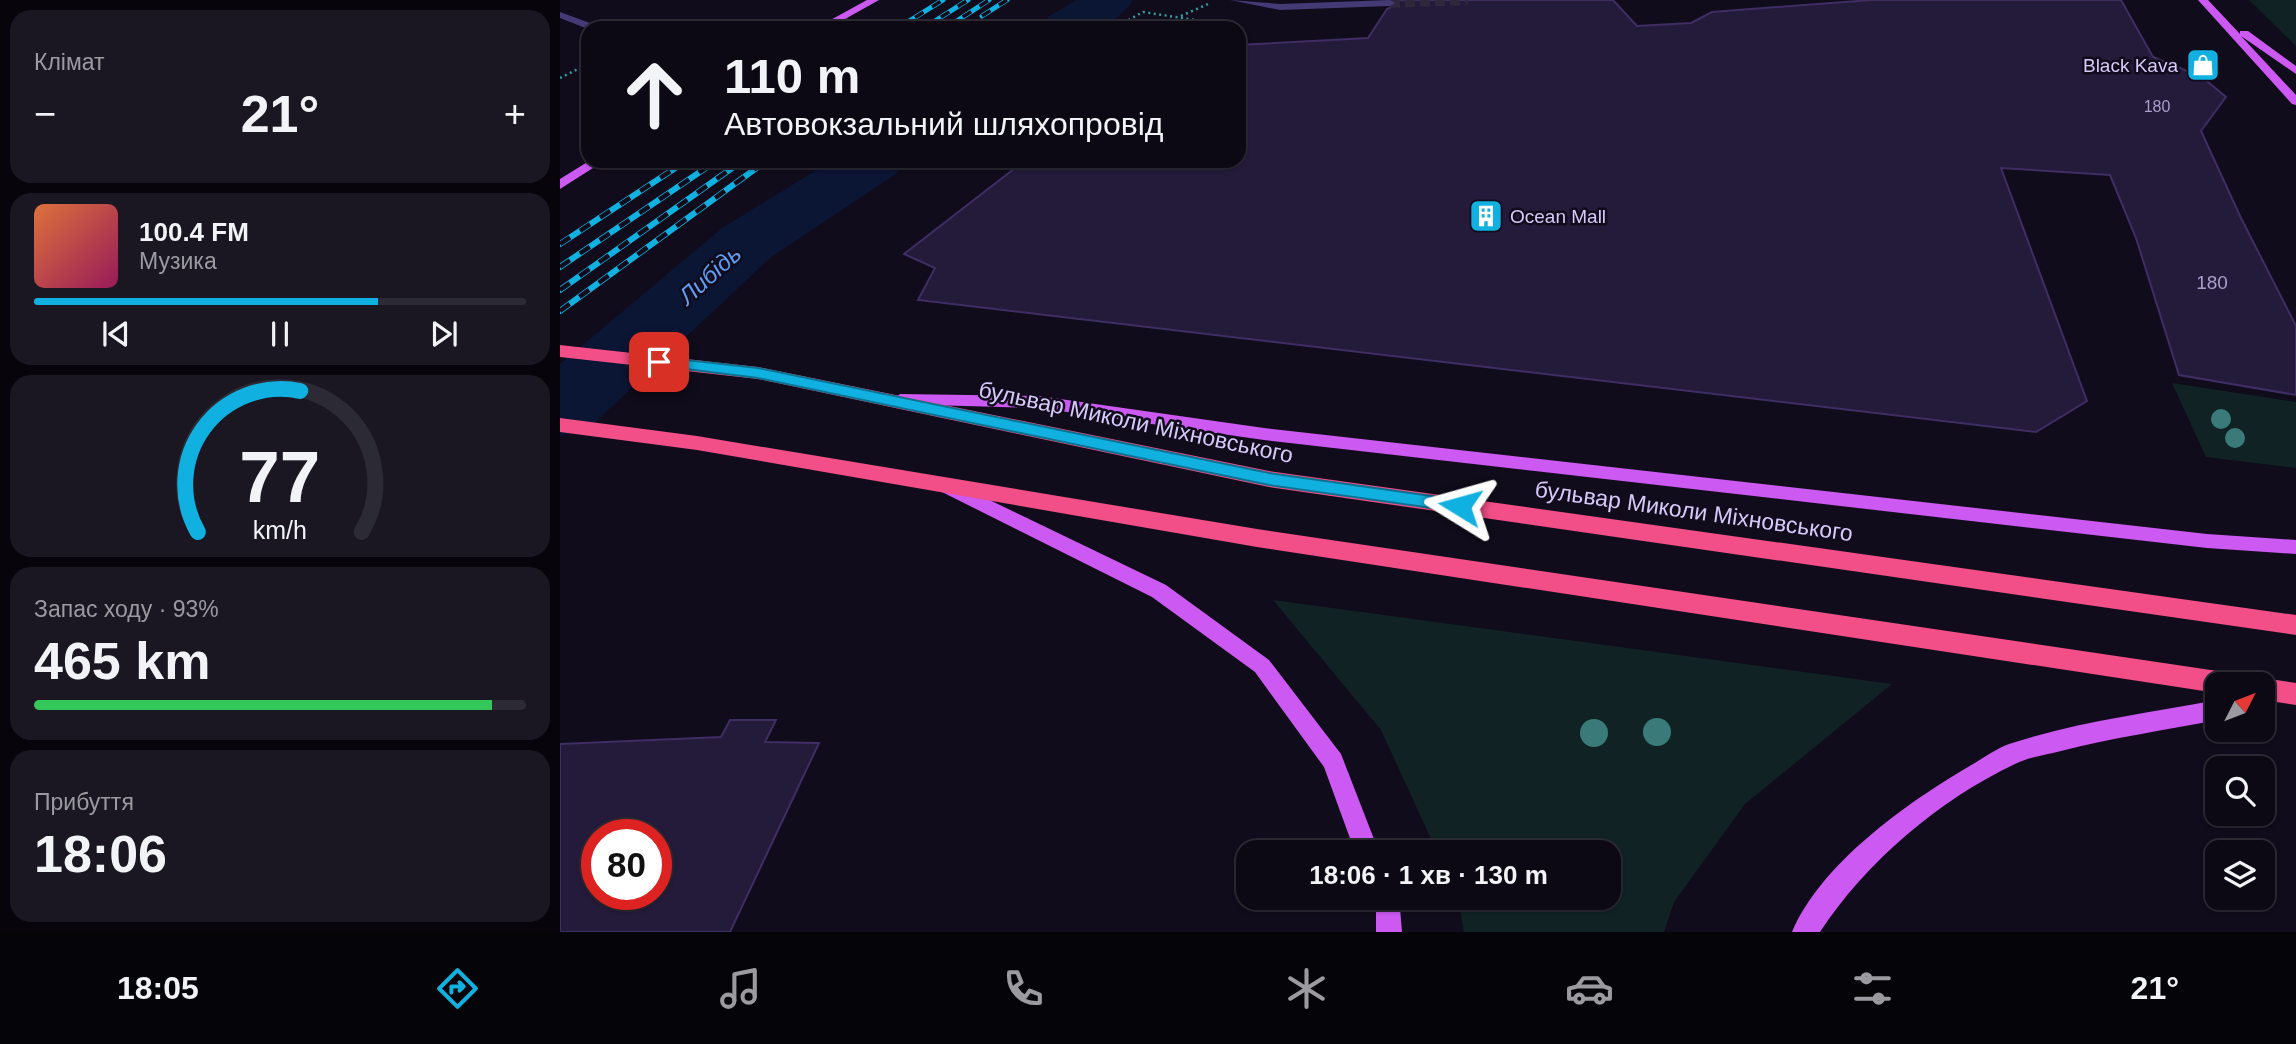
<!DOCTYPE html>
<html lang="uk">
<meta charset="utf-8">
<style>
body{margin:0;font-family:Arial,sans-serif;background:#1a1722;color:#f1f3f6;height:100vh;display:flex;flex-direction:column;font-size:26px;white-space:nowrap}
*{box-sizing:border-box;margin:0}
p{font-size:23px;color:#9a9aa0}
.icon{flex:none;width:38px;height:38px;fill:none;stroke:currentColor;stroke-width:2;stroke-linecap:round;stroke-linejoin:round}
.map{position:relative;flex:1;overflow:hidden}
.drawer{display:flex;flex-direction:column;gap:10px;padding:10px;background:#07050b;width:560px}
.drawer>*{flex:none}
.top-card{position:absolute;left:21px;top:21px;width:665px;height:147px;border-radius:21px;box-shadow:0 2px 5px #0004,0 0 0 2px #2c2a34;background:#0c0914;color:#f1f3f6;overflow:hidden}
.needle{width:46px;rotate:48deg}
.buttons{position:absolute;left:1645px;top:672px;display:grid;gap:14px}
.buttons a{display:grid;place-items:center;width:70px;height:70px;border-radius:14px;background:#0c0914;box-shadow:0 2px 5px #0004,0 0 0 2px #2c2a34;font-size:35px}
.speed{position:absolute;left:21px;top:819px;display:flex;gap:14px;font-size:35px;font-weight:700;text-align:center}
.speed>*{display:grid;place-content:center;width:91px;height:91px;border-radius:50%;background:#0c0914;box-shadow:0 2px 5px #0004,0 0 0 2px #2c2a34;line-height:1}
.speed .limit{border:10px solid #d22;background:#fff;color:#111}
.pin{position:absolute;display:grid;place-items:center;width:60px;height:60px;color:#fff;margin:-30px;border-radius:14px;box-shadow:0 4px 10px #0006}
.me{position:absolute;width:77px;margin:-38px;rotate:278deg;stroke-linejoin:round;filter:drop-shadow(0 0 5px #0008)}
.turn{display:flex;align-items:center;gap:24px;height:147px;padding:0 28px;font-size:32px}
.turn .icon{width:91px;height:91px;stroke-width:2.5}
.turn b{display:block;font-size:49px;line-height:60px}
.big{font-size:52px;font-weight:800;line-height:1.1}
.drawer .tile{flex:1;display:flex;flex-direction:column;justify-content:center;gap:10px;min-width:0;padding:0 24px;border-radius:21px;background:#1a1722}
.drawer .dial{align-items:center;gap:0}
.dial svg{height:182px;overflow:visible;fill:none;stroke:#2c2a34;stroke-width:7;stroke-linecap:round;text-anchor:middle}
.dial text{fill:#f1f3f6;stroke:none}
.song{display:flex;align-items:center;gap:21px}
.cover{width:84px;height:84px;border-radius:10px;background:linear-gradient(135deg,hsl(20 70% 55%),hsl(330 70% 35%))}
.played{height:7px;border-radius:4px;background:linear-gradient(90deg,#10b1e0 70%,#2c2a34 70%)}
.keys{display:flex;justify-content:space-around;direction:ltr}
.heat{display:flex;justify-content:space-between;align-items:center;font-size:38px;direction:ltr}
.charge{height:10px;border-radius:5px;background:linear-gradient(90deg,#34c759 93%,#2c2a34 0)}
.trip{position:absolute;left:676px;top:840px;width:385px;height:70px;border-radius:21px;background:#0c0914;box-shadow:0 2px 5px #0004,0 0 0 2px #2c2a34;font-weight:800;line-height:70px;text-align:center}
.tab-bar{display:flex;height:112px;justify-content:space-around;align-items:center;background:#050408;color:#9a9aa0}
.tab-bar .icon{width:49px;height:49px}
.tab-bar .selected{color:#10b1e0}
.tab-bar b{font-size:32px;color:#f1f3f6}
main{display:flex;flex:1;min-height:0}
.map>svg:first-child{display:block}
</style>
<main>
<section class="drawer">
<div class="tile"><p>Клімат</p>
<div class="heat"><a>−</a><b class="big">21°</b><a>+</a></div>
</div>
<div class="tile">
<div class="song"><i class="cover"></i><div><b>100.4 FM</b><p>Музика</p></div></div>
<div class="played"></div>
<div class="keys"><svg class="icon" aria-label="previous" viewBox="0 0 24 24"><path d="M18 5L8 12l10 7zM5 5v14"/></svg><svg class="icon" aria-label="pause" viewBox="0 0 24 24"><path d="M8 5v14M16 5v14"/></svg><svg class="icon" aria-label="next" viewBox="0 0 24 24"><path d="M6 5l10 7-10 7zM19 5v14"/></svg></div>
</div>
<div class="tile dial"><svg viewBox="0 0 100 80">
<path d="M14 69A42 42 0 1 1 86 69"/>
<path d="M14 69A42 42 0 0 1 59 7" stroke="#10b1e0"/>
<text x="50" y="56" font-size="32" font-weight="700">77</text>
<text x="50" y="72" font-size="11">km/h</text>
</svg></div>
<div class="tile"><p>Запас ходу · 93%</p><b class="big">465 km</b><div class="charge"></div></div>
<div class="tile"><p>Прибуття</p><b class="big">18:06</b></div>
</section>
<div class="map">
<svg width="1736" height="932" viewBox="0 0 1736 932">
<rect width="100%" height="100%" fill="#100c1b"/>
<path fill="#102224" d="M1689,0H1736V46Z
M1612,383L1736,402V468L1646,457Z
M713,600L1332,684L1185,804L1114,902L1104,932H904L898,898H1048V852H877L821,730Z"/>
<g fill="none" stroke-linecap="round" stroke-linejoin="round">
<path fill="#0b1534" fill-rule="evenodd" d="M516,0H573C549,36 519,28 481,28L488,17Z
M271,161H345L336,174L210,258L29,428L0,436V364L162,228Z"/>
</g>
<path fill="#241a3a" stroke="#3f2d64" stroke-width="2" fill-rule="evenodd" d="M835,0H1053L1077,26L1131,23L1152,12L1311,0H1561L1593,57L1642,77L1666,97L1641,131L1681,218L1736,326V395L1619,375L1576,238L1550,175L1441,168L1527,401L1476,432L358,300L375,268L344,254L464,161H679V45L808,38L827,9L837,4Z
M170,720H216L205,742L259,743L170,932H0V744L161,737ZM37,835H96V894H37Z"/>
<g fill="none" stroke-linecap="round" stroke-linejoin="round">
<path stroke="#2e283d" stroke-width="10" stroke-dasharray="10 5" stroke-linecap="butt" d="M830,3L908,0"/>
<path stroke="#359ca4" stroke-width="2.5" stroke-dasharray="2 3.5" stroke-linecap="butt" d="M621,16L648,4
M220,28L232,22
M554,28L583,12L661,24
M0,78L28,64"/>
<path fill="#443a76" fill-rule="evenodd" d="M670,0L720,4L830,0L835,3L830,6L720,10Z
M0,12L38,26L39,28L28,29L0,18Z"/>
<path fill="#cd59f3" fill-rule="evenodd" d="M307,0H319L269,28H256Z
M1638,0H1648L1680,34V31H1688L1736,66V74L1681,36L1736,95V105L1732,104Z
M29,161H44L0,189V179Z
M340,394L479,396L704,428L1647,534L1736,540V554L1647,548L704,440L479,408L334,404L332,400Z
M388,480L606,585L709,660L781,754L819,852H795L764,767L695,672L592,597L382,492L379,487L382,482Z
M1657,700V720C1605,730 1552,738 1501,751C1486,755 1468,757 1455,764C1379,800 1306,862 1260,932H1232C1261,864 1345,804 1408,767C1421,760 1435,749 1449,744C1516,722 1588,713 1657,700Z
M812,898H836L840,908L842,932H816V908Z"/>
<path fill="#f24e87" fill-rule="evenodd" d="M0,345L198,367L709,471L1736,615V635L709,487L198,379L0,357Z
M0,418L137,436L697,529L1671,673L1680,676L1684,684H1657V693L697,547L137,450L0,432Z
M1703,678L1736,683V705L1703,700V684H1692Z"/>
<defs>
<path id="rail-far1" d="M422,16L447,0
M338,28L383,0
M364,28L408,0
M386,28L429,0"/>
<path id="rail" d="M0,244L126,161
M0,267L156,161
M0,290L182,161
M0,311L206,161"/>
</defs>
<use href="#rail-far1" stroke="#10b1e0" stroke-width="5"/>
<use href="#rail" stroke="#10b1e0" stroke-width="6"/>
<use href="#rail-far1" stroke="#100c1b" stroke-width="3.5" stroke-dasharray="10" stroke-linecap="butt"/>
<use href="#rail" stroke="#100c1b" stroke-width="4.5" stroke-dasharray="12" stroke-linecap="butt"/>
</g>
<g fill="#3a7a79">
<circle cx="1661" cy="419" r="10"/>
<circle cx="1675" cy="438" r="10"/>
<circle cx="1097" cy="732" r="14"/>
<circle cx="1034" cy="733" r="14"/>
</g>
<path fill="#10b1e0" stroke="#0a7392" stroke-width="2" d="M99,357L198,368L709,473L900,500L908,506L900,512L709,485L198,378L94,365V358Z"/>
<defs>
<symbol id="shop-square" viewBox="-11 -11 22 22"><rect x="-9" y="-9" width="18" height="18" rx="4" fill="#10b1e0" stroke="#100c1b"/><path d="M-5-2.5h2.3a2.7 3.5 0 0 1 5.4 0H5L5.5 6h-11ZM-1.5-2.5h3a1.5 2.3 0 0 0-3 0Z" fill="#fff"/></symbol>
<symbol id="building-square" viewBox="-11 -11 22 22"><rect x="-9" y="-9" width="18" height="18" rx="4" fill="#10b1e0" stroke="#100c1b"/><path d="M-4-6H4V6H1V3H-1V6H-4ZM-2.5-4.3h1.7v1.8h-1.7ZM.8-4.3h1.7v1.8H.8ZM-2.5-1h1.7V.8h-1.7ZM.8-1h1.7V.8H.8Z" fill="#fff"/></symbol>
</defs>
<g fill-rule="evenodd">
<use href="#shop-square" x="1624" y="46" width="38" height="38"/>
<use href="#building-square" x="907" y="197" width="38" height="38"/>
</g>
<g text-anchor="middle" stroke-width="5" stroke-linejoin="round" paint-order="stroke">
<g font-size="16" fill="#aa9ecb">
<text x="1597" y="112">180</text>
</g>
<g font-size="19" fill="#d6cafb" stroke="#100c1b" text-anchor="end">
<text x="1618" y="72">Black Kava</text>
<text x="950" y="223" text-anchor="start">Ocean Mall</text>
</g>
<g font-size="19" fill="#aa9ecb">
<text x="1652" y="289">180</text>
</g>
<g font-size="23" fill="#d6cafb" stroke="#100c1b">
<text transform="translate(576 422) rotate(12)" y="8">бульвар Миколи Міхновського</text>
<text transform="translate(1134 511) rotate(8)" y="8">бульвар Миколи Міхновського</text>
</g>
<g font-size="24" font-style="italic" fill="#5f9cf3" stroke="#100c1b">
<text transform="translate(150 275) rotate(-42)" y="8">Либідь</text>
</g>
</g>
</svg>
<div class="buttons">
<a><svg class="needle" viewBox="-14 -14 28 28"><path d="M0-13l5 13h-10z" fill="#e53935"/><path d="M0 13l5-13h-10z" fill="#9a9aa0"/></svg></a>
<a><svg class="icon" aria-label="search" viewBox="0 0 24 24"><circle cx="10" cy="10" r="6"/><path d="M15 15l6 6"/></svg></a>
<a><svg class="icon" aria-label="layers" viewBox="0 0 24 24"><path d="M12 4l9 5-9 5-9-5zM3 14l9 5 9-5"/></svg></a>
</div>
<div class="speed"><div class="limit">80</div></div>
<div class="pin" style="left:99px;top:362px;background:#d93025"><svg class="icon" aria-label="arrive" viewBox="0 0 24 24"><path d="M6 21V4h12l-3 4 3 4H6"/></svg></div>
<svg class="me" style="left:900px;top:506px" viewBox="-20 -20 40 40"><path d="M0-17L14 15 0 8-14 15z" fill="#10b1e0" stroke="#fff" stroke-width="4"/></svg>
<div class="trip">18:06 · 1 хв · 130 m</div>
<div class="top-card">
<div class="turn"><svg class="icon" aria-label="ahead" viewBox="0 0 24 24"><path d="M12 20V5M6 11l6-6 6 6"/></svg><div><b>110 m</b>Автовокзальний шляхопровід</div></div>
</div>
</div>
</main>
<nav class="tab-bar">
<b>18:05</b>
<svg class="icon selected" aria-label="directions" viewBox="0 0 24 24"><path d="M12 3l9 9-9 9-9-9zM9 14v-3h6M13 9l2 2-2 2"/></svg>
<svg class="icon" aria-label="music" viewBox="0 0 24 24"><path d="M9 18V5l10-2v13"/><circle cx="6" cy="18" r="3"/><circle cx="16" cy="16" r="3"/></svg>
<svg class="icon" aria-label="phone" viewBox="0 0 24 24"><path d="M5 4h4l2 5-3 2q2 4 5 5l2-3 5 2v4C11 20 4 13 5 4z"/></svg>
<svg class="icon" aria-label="climate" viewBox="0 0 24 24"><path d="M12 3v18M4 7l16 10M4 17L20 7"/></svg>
<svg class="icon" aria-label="car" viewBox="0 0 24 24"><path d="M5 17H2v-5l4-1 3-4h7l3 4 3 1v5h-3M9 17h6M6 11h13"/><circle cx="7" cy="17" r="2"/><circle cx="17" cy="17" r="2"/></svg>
<svg class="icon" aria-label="filters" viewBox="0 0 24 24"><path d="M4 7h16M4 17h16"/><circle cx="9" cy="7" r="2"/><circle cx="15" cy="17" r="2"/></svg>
<b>21°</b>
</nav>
